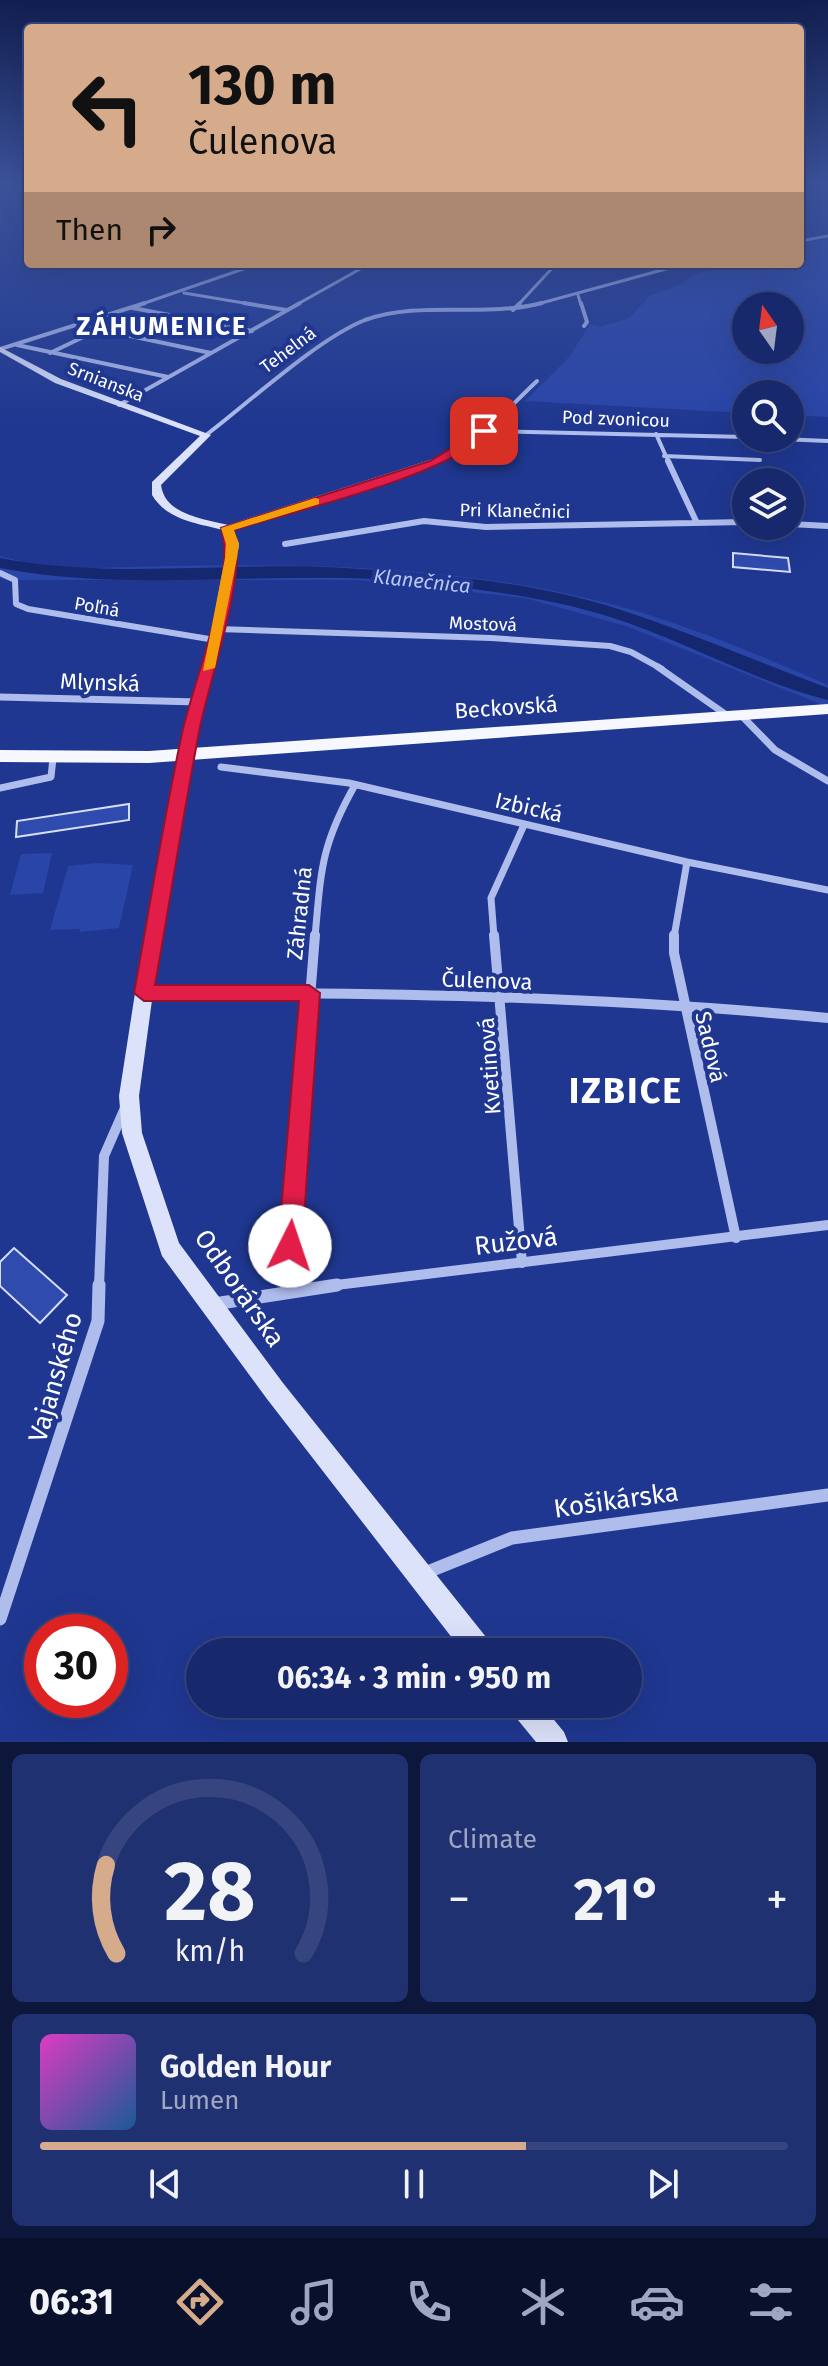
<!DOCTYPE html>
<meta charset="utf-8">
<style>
body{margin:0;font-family:"Fira Sans",sans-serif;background:#203172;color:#f1f3f6;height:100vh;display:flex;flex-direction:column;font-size:30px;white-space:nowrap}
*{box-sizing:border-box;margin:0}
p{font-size:26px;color:#9ea6c2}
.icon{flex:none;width:44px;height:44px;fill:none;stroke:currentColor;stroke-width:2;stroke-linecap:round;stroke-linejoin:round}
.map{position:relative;height:1742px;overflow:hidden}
.details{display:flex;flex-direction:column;gap:12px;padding:12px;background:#0d173b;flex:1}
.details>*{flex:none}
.banner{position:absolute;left:24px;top:24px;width:780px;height:244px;border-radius:8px;box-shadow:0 8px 32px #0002,0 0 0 2px #36457f;background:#d6ab8b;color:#111;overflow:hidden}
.needle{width:52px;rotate:346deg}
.tools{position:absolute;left:732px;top:292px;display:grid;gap:16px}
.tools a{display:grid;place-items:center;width:72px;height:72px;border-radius:50%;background:#17296c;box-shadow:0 8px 32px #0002,0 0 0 2px #36457f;font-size:40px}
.speed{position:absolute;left:24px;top:1614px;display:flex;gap:16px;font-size:40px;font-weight:700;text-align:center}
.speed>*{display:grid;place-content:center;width:104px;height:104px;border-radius:50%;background:#17296c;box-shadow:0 8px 32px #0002,0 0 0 2px #36457f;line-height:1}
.speed .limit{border:12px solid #d22;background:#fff;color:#111}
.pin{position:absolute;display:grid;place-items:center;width:68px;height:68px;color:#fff;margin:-34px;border-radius:16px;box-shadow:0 4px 12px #0006}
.me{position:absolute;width:88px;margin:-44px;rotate:4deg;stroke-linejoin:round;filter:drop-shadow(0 0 6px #0008)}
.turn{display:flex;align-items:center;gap:28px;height:168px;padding:0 32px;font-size:36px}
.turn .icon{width:104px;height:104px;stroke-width:2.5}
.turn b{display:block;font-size:56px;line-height:68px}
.then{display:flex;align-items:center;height:76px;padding:0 32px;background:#0003;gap:16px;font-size:30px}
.big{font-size:60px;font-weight:700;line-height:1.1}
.details .card{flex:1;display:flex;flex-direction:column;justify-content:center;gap:12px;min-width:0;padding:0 28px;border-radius:12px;background:#203172}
.details .dial{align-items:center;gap:0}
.dial svg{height:208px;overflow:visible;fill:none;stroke:#36457f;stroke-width:7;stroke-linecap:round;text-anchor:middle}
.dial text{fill:#f1f3f6;stroke:none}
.song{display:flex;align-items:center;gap:24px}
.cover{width:96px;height:96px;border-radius:12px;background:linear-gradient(135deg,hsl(310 70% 55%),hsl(210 70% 35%))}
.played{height:8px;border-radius:4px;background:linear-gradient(90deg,#d6ab8b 65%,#36457f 65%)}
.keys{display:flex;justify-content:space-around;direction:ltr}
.heat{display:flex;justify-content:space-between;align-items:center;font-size:44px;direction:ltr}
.details .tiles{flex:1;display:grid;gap:12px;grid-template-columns:1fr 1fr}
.card:last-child{grid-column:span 2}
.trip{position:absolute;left:186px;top:1638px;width:456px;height:80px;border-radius:40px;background:#17296c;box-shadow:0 8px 32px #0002,0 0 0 2px #36457f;font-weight:700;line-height:80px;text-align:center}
.dock{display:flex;height:128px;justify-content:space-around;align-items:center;background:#09102b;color:#9ea6c2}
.dock .icon{width:56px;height:56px}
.dock .on{color:#d6ab8b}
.dock b{font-size:36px;color:#f1f3f6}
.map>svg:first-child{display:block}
</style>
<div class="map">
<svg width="828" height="1742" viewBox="0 0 828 1742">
<rect width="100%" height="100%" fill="#1f3790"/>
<path fill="#2945a8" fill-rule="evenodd" d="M828,239V417L790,415V394H746V413L525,401L570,356L590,324L600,327L629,318L650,296L682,284L694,274L738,264H800V243ZM746,306H790V350H746Z
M0,556L20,561L16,563L54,569C252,563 461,556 652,616C712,635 771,660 828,685V707L626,626L525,598L359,580H7L0,578Z
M52,853L43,893L10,895L21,854Z
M97,863L133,865L119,928L80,932V929L50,930L68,866Z"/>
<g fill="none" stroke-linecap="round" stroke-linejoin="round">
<path fill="#15276f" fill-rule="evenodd" d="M0,558C113,580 229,561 344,568C431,573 536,582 618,609C689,632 758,662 828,688V700C752,681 682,639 607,616C552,599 491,591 435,584C291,566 140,595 0,568Z"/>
</g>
<path fill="#2f4bad" stroke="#d5ddf9" stroke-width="2" d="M733,553L788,558L790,572L733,567Z
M129,804V820L16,837L17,821Z
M14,1248L67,1295L40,1323L0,1286V1262Z"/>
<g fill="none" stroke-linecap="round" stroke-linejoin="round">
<path stroke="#afbded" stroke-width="3" d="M800,241L828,236
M184,293L256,305
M578,295L581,305
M139,305L258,264
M296,305L369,264
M518,305L556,264
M534,305L684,264"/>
<path stroke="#afbded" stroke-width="4" d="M244,303L286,310
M581,303L587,322L584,326
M133,308L252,331
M513,310L520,303
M78,325L211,353
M17,345L168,377
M0,349L145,303
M50,353L98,330
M119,405L300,303
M485,431L746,437
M656,434L669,463
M206,435C248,403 319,338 365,320C420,300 485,318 542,303
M759,438L828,441
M664,456L760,460
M430,463C474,449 504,412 537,381"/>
<path stroke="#afbded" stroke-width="6" d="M668,461L696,521
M790,524L828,526
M228,528L436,461
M285,544L424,521L486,527L746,522
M0,573L15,580L16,604L28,609L215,640
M218,629L491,638L610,646L631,652L662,669"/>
<path stroke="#afbded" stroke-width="7" d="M658,667L728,716
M0,697L199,702
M741,715L775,750L828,781
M221,767L349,783L687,862L828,890
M0,788L51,777L53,758
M315,937C321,870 321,845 355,785
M494,937L491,898L524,825
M674,937L687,862"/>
<path stroke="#afbded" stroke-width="10" d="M494,935L522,1263
M674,935V953L736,1238
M145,993C373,992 601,996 828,1018
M99,1287L104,1156L125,1108
M287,1287L315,935
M320,1287L828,1225"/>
<path stroke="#afbded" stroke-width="13" d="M287,1291V1285
M214,1304L337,1285
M425,1573L512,1538L828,1495
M0,1619L98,1321L99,1285"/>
<path fill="#dce2fa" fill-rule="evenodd" d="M0,347L61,379L211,435L161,485C165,516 206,519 232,526L239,544L237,558L224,629L198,729L153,993L139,1096L142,1133L179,1243L283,1383L490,1642L494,1652H463L267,1399L162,1256L122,1133L119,1096L135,993L184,729L212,629L225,558L227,544L223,530C196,523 167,520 152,495V482L200,436L55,383L0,352Z
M509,1704H541L564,1732L568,1742H536L513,1714Z"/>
<path fill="#f6f7ff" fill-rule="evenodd" d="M828,704V714L149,763L0,762V750L149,751Z"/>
</g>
<linearGradient id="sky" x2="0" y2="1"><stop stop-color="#111e4f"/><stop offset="0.43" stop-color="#3c539c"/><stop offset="1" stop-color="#3c539c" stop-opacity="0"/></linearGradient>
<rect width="828" height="427" fill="url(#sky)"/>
<path fill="#e11d48" stroke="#92132f" stroke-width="2" d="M484,428L490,431C449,476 297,510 234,530C248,574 208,683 199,732C183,816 170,901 155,985H309L320,993L302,1246L299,1255L290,1258L281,1255L278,1246L299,1001H144L134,993C150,905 164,816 183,729C195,678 236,576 221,528L430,461Z"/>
<path fill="#f59e0b" d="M315,498L319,499V504L234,530L239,544L237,558L215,668L203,671L225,558L226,544L221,528Z"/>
<g text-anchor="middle" stroke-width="8" stroke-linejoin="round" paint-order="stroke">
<g font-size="18" fill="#fff" stroke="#1f3790">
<text transform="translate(288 350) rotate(-37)" y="6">Tehelná</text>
<text transform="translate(106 382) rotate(21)" y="6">Srnianska</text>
<text transform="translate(616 419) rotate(2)" y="6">Pod zvonicou</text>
<text transform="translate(515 511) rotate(1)" y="6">Pri Klanečnici</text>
<text transform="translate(97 607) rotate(10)" y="6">Poľná</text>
<text transform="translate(483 624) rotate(2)" y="6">Mostová</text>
</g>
<g font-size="20" font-style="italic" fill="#bbc8f4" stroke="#1f3790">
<text transform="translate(422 581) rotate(6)" y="7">Klanečnica</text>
</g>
<g font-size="22" fill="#fff" stroke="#1f3790">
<text transform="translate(100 682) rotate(2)" y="8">Mlynská</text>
<text transform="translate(506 707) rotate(-4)" y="8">Beckovská</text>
<text transform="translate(529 807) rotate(13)" y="8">Izbická</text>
<text transform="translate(299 913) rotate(-84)" y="8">Záhradná</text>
<text transform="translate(487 980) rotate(2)" y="8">Čulenova</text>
<text transform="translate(711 1047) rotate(77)" y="8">Sadová</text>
<text transform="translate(489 1066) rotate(-94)" y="8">Kvetinová</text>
</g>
<g font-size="26" font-weight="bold" letter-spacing="2" fill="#fff" stroke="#1f3790">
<text x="162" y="335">ZÁHUMENICE</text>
</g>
<g font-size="26" fill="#fff" stroke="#1f3790">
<text transform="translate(516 1241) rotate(-7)" y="9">Ružová</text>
<text transform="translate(240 1288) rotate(55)" y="9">Odborárska</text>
<text transform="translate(55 1377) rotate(-74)" y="9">Vajanského</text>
<text transform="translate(616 1500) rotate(-8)" y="9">Košikárska</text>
</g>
<g font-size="36" font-weight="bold" letter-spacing="2" fill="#fff" stroke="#1f3790">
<text x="626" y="1103">IZBICE</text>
</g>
</g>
</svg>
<div class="tools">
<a><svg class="needle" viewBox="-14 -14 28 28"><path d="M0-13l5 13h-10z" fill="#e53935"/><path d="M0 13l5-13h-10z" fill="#9ea6c2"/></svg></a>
<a><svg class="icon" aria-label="search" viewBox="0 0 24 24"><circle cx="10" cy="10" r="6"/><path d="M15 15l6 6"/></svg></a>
<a><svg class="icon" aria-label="layers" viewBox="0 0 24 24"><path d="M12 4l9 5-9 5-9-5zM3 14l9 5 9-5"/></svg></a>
</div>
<div class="speed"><div class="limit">30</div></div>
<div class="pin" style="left:484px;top:431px;background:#d93025"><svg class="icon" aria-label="arrive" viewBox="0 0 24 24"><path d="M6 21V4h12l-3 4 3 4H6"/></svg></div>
<svg class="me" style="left:290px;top:1246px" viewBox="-20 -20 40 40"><circle r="19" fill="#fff"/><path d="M0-13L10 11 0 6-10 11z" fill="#e11d48"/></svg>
<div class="trip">06:34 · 3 min · 950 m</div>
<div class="banner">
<div class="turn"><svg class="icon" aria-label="left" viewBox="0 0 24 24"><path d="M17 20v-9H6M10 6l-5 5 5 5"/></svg><div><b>130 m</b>Čulenova</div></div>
<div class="then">Then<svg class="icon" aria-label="right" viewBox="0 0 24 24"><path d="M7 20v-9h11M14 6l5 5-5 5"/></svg></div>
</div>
</div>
<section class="details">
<div class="tiles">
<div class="card dial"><svg viewBox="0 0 100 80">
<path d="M14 69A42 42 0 1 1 86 69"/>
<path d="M14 69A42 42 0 0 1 10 35" stroke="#d6ab8b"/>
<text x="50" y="56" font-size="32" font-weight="700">28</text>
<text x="50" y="72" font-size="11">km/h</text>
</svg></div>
<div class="card"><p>Climate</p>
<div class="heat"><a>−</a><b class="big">21°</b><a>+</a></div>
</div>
<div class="card">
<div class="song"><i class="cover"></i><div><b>Golden Hour</b><p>Lumen</p></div></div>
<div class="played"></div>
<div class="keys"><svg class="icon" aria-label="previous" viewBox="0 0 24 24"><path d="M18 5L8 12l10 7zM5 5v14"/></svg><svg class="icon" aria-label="pause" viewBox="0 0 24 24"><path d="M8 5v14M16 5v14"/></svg><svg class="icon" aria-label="next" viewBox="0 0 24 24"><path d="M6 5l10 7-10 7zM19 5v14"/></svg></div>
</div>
</div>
</section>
<nav class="dock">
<b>06:31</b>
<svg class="icon on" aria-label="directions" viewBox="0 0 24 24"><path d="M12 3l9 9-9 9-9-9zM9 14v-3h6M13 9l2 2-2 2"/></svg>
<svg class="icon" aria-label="music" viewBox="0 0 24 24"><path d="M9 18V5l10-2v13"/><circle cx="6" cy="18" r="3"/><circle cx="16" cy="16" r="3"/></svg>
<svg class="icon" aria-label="phone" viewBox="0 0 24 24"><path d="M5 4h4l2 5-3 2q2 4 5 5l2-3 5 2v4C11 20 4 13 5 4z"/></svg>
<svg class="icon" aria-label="climate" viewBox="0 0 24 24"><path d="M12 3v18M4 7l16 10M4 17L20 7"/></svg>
<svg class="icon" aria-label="car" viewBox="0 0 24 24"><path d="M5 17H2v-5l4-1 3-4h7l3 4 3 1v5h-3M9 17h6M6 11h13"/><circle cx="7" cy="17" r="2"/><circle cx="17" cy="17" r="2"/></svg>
<svg class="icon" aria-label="filters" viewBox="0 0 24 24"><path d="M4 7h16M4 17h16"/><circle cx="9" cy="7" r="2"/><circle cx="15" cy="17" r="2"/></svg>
</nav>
